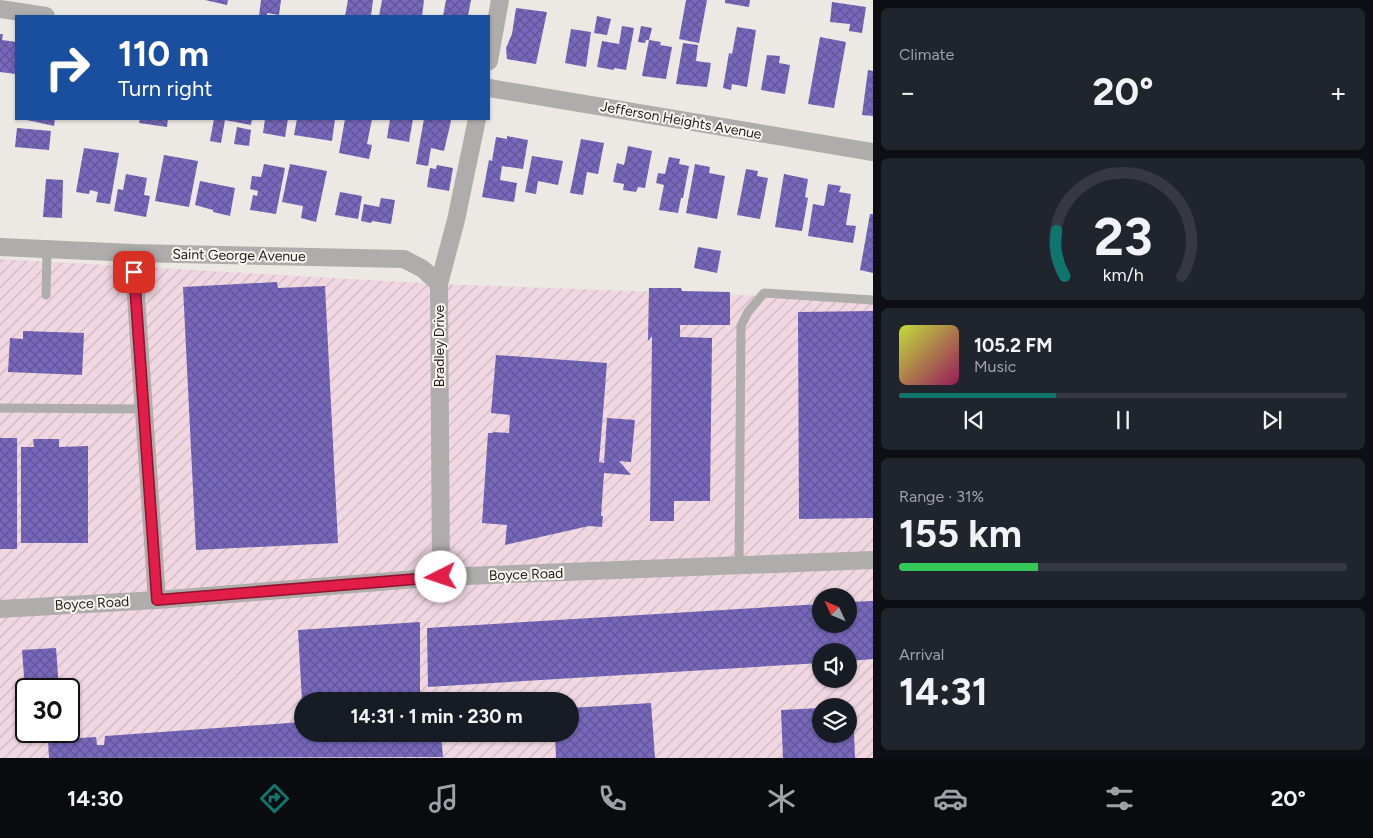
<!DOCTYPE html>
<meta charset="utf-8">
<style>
body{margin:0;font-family:Figtree,sans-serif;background:#20242c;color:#f1f3f6;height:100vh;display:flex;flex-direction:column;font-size:19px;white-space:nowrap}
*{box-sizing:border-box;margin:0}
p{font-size:16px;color:#9ea1a6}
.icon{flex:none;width:28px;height:28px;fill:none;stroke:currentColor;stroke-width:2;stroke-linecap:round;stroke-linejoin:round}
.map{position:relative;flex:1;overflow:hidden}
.details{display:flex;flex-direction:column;gap:8px;padding:8px;background:#0d0f14;width:500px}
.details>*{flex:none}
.banner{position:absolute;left:15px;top:15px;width:475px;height:105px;border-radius:0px;box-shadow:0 1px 4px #0004;background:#1a4fa0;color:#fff;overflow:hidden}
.needle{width:32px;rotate:314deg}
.fabs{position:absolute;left:812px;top:588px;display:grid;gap:10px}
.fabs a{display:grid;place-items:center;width:45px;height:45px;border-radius:50%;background:#171b24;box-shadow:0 1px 4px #0004;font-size:25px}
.speed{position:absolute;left:15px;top:678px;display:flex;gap:10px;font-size:25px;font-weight:700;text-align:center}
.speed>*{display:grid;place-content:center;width:65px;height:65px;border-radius:50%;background:#171b24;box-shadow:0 1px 4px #0004;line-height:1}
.speed .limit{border:2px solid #111;border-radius:8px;background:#fff;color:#111}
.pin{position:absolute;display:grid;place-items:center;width:42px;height:42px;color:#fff;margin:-21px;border-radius:10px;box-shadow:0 2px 8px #0006}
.me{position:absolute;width:55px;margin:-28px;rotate:266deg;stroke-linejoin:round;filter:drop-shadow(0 0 4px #0008)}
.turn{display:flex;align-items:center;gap:18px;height:105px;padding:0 20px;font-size:22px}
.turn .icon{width:65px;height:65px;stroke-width:2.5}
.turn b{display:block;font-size:35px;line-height:42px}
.big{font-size:38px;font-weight:700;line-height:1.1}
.details .tile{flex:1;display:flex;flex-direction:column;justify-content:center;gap:8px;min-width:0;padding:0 18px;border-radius:8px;background:#20242c}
.details .dial{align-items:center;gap:0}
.dial svg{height:130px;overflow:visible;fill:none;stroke:#363941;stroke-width:7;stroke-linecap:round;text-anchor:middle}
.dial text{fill:#f1f3f6;stroke:none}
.song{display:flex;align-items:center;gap:15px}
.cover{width:60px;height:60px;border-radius:8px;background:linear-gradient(135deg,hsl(70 70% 55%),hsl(330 70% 35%))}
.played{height:5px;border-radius:2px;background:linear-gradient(90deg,#0f766e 35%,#363941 35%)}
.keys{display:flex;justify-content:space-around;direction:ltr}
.heat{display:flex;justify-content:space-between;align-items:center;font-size:28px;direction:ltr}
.charge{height:8px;border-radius:4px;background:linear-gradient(90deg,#34c759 31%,#363941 0)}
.trip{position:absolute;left:294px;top:692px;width:285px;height:50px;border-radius:25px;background:#171b24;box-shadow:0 1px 4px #0004;font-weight:700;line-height:50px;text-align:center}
.tab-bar{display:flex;height:80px;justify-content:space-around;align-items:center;background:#090b0e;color:#9ea1a6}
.tab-bar .icon{width:35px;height:35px}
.tab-bar .on{color:#0f766e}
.tab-bar b{font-size:22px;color:#f1f3f6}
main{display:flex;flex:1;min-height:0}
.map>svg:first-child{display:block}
</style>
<main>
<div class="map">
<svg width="873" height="758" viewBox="0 0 873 758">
<defs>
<pattern id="industrial-furrows" width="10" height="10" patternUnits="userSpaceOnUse" patternTransform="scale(1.25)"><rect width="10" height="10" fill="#f0d7e1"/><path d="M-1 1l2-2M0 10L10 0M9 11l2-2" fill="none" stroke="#cdb8c0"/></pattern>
<pattern id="building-cross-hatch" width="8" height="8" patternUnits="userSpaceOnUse" patternTransform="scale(1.25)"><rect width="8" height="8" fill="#7768bb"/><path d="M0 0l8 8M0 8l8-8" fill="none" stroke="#615597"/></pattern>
</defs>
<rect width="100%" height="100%" fill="#ece8e4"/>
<path fill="url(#industrial-furrows)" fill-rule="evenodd" d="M0,259L439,284L873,300V758H0ZM821,596H849V624H821ZM821,651H849V679H821ZM26,689H69V731H26ZM302,701H570V734H302ZM821,706H849V734H821Z"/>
<path fill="url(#building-cross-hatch)" d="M205,0H228L227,5Z
M261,0H281L279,15L267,13V16H259Z
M348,0H373L371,16H345Z
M382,0H424L422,16H379Z
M446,0H471L468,16H443Z
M686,0H707L699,43L679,39Z
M725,0H750L749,7L725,3Z
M832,2L866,7L862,33L849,31L850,24L830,22Z
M516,8L547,12L536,64L507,59L506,48L512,34Z
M597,16L611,19L607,35L594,33Z
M622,26L634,28L626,70L614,68V70L597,67L602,41L619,44Z
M641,26L652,28L649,40L661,42L660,45L672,47L666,79L642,76L649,40H646L645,43L638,42Z
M737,27L756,30L747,87L732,84L731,90L723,88L729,53L732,54Z
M571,29L591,32L586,67L565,63Z
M0,34H3L2,40L16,42V74L0,72Z
M820,37L846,42L834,108L808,104Z
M683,43L698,45L696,61L711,63L707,87L676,84Z
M767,55L780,56L779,63L790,65L785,94L761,90Z
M868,70L873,71V116L862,115Z
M27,119H55L54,126L27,120Z
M140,119H168L167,127L139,123Z
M214,119H252L251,125L225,120L221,143L210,141Z
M265,119H288L285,137L263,133Z
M297,119H335L332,141L294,135Z
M345,119H372L367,144L372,145L369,159L339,153Z
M390,119H413L409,142L387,138Z
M424,119H450L451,121L444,151L431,148L428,166L416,164Z
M237,127L251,130L249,146L234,144Z
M17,128L51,131L49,150L15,147Z
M507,136L528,140L523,169L502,166L500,180L517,183L514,202L482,197L489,160L492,161L496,137L507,139Z
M581,139L604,143L598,174L587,172L583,195L570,193Z
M628,146L652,151L645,188L638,187L636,192L623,190L624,184L613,182L617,163L624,165Z
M84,148L119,153L110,204L96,202L98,192L90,190L89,194L76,192Z
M164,155L198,161L189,207L155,201Z
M532,156L563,161L558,185L538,181L536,194L525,192Z
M669,157L680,159L679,164L689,166L683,198H681L678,213L659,210L664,185L656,183L658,173L665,174Z
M264,164L285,168L276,214L250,210L253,195L257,196L258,191L250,189L252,176L261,177Z
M290,164L327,171L316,222L301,218L303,206L282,202Z
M695,164L710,167L709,173L725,176L717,219L686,213Z
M437,165L453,168L449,191L427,187L430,168L436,169Z
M746,169L758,171L757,176L768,178L760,219L737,215Z
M126,174L147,178L144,195L150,196L146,217L114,211L118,189L123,190Z
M784,174L808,179L805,197L808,198L802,231L775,227Z
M46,179L63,180L62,218L43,217Z
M200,181L235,188L230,216L213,212V210L195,205Z
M828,184L841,186L839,192L851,194L846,225L856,226L853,243L808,236L813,204L824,206Z
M340,192L362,196L358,219L335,215Z
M381,198L395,200L391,224L372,221L371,223L361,221L364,204L379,207Z
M870,214H873V273L860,270Z
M698,247L721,251L717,273L694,268Z
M277,282L278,288L325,286L338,543L196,550L183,287Z
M649,288H681L682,291L730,292V325H680V337L712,338L710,501H674V521H650L652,336L648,341Z
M873,311V518L799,519L798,312Z
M23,331L84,333L82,375L8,372L10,338L23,339Z
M496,355L607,363L599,462L604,463L607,418L635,420L631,462L619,461L631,475L604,473L601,516H603L602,527L589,526L505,545L507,525L482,523L488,433H493V432L509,433L510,415L491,413Z
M0,438H17V549H0Z
M33,439H59V447L88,446V543H21V447H34Z
M873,601V659L849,661V651H821V663L428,687L427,628L821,604V624H849V602Z
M420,622V695L333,701H302L298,630Z
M56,648L59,689H25L22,650Z
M651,703L655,758H556L555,734H570V708Z
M853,706L855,758H783L781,710L821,708V734H849V707Z
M302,722V734H441L443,757L49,758L48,740L96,737L97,745H104L105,736Z"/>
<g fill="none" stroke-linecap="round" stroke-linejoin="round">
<path stroke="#afadab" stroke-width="9" d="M46,295L47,249
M0,408L142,409
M739,566L741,326L748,312L764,293L873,300"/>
<path stroke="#afadab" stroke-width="18" d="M0,9L46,16
M489,61L500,0
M489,88L873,152
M0,247L133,253L404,259L423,269L439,284
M133,253L157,600
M441,577L439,284L456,220L477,119
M0,609L157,600L441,577L873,560"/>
</g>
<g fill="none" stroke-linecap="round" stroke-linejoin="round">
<defs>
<path id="route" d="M134,272L157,600L441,577"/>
</defs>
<use href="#route" stroke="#92132f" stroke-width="12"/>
<use href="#route" stroke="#e11d48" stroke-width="9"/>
</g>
<g text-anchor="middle" stroke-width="4" stroke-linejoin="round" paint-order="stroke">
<g font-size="14" fill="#1d1c1a" stroke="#f9f5f1">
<text transform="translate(681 120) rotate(10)" y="5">Jefferson Heights Avenue</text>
<text transform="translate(239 255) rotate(1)" y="5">Saint George Avenue</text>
<text transform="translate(439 346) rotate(-90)" y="5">Bradley Drive</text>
<text transform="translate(526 574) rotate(-2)" y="5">Boyce Road</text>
<text transform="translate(92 603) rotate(-3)" y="5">Boyce Road</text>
</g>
</g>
</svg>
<div class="fabs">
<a><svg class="needle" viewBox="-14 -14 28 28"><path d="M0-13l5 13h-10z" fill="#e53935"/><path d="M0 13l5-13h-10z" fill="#9ea1a6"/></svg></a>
<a><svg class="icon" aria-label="sound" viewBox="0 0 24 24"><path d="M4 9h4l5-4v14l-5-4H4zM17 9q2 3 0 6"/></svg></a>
<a><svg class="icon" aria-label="layers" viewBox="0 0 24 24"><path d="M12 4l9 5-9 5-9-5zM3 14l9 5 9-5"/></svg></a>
</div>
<div class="speed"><div class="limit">30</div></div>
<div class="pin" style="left:134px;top:272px;background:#d93025"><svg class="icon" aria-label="arrive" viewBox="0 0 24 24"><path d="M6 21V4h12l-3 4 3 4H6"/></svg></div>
<svg class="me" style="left:441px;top:577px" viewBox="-20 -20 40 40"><circle r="19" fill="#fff"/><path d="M0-13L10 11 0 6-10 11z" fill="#e11d48"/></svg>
<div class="trip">14:31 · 1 min · 230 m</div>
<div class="banner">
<div class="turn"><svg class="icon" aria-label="right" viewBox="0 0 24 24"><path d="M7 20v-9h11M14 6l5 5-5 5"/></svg><div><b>110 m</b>Turn right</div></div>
</div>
</div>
<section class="details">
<div class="tile"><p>Climate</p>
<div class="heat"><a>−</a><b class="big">20°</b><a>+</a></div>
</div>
<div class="tile dial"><svg viewBox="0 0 100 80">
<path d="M14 69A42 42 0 1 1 86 69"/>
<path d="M14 69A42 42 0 0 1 9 41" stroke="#0f766e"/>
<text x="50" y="56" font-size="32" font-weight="700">23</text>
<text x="50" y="72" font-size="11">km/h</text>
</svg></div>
<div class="tile">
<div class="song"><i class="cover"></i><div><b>105.2 FM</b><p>Music</p></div></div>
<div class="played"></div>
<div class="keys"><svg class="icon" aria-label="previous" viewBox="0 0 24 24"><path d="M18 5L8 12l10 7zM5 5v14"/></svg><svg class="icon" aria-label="pause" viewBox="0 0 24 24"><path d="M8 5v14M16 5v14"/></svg><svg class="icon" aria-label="next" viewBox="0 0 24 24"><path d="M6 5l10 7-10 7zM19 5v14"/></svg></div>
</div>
<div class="tile"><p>Range · 31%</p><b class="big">155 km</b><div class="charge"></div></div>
<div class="tile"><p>Arrival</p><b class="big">14:31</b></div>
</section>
</main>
<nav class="tab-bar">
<b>14:30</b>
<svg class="icon on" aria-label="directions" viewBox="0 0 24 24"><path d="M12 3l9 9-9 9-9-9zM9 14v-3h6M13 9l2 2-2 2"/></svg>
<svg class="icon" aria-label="music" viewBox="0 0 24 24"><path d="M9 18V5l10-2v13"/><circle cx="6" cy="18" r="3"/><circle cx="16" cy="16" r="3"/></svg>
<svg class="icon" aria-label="phone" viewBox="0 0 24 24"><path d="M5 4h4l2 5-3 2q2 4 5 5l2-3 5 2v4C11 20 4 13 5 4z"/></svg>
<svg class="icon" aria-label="climate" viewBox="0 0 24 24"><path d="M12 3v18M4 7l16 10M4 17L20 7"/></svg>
<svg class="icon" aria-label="car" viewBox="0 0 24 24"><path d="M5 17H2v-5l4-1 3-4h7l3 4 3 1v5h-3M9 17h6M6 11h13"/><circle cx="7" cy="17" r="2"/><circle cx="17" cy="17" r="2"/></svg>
<svg class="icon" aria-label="filters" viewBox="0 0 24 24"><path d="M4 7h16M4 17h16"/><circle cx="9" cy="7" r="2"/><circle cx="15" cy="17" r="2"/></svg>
<b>20°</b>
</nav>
